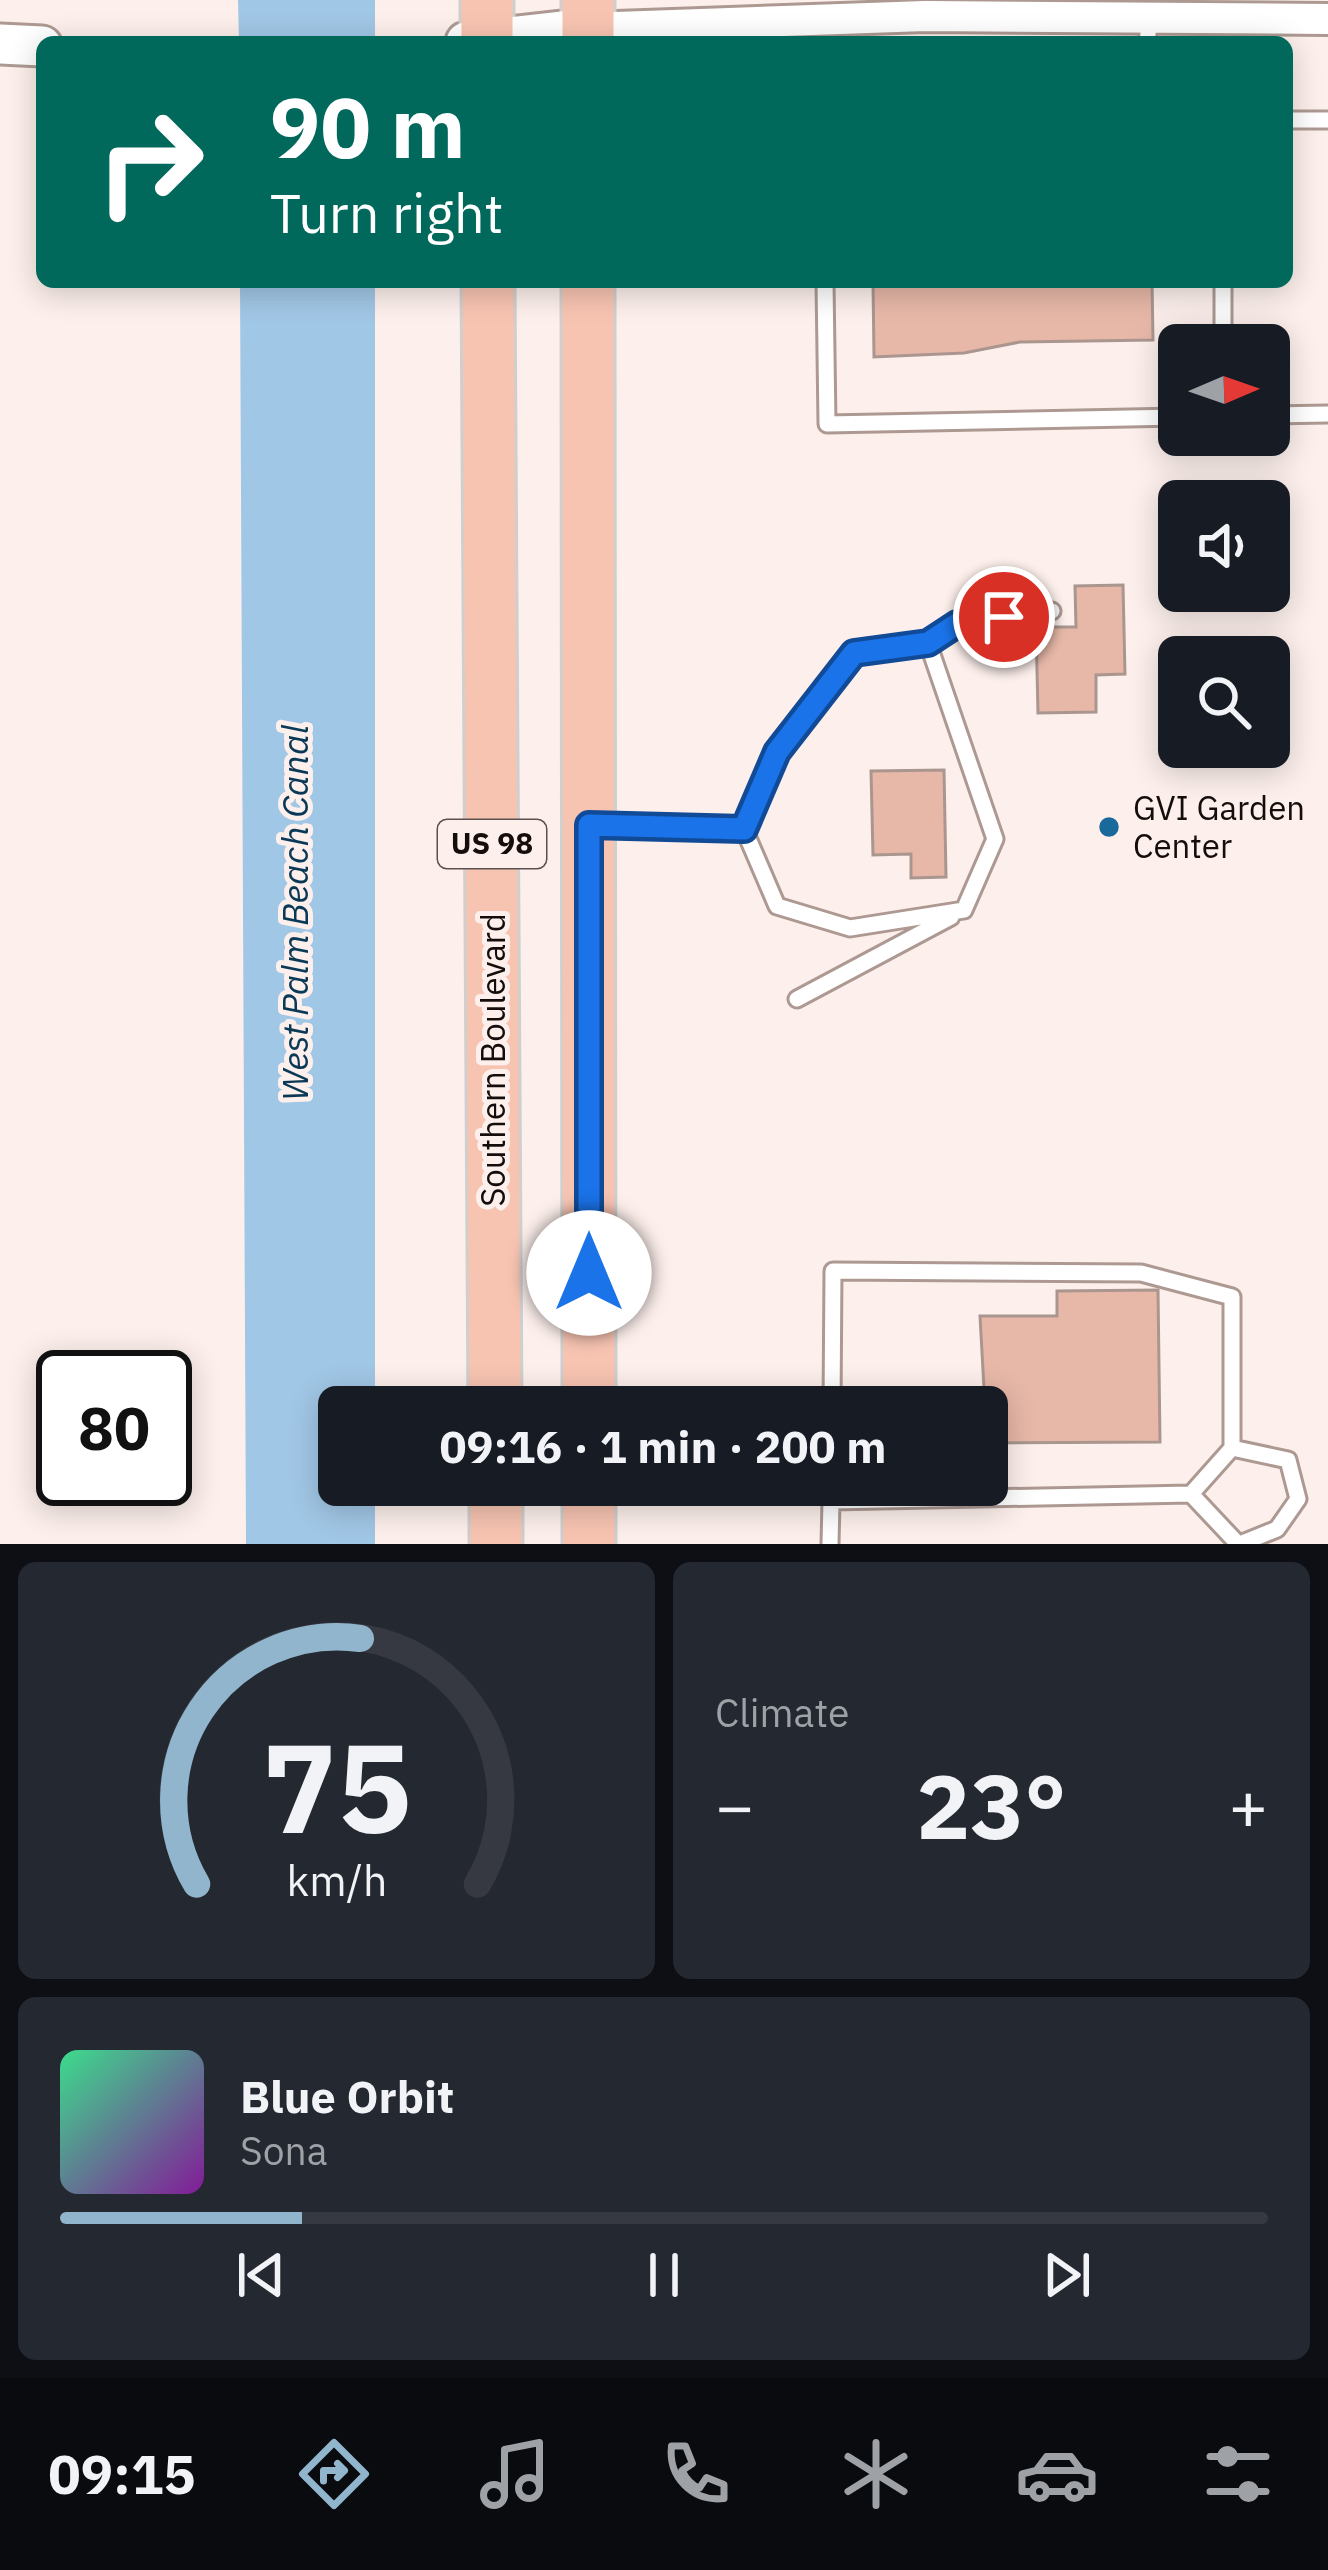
<!DOCTYPE html>
<meta charset="utf-8">
<style>
body{margin:0;font-family:"IBM Plex Sans",sans-serif;background:#242831;color:#f1f3f6;height:100vh;display:flex;flex-direction:column;font-size:45px;white-space:nowrap}
*{box-sizing:border-box;margin:0}
p{font-size:39px;color:#9ea1a6}
.icon{flex:none;width:66px;height:66px;fill:none;stroke:currentColor;stroke-width:2;stroke-linecap:round;stroke-linejoin:round}
.map{position:relative;height:1544px;overflow:hidden}
.drawer{display:flex;flex-direction:column;gap:18px;padding:18px;background:#0d0f14;flex:1}
.drawer>*{flex:none}
.banner{position:absolute;left:36px;top:36px;width:1257px;height:252px;border-radius:18px;box-shadow:0 6px 30px #0003;background:#00695c;color:#fff;overflow:hidden}
.needle{width:78px;rotate:88deg}
.tools{position:absolute;left:1158px;top:324px;display:grid;gap:24px}
.tools a{display:grid;place-items:center;width:132px;height:132px;border-radius:18px;background:#171b24;box-shadow:0 6px 30px #0003;font-size:60px}
.speed{position:absolute;left:36px;top:1350px;display:flex;gap:24px;font-size:60px;font-weight:700;text-align:center}
.speed>*{display:grid;place-content:center;width:156px;height:156px;border-radius:50%;background:#171b24;box-shadow:0 6px 30px #0003;line-height:1}
.speed .limit{border:6px solid #111;border-radius:18px;background:#fff;color:#111}
.pin{position:absolute;display:grid;place-items:center;width:102px;height:102px;color:#fff;margin:-51px;border:6px solid #fff;border-radius:50%;box-shadow:0 3px 12px #0007}
.me{position:absolute;width:132px;margin:-66px;rotate:0deg;stroke-linejoin:round;filter:drop-shadow(0 0 9px #0008)}
.turn{display:flex;align-items:center;gap:42px;height:252px;padding:0 36px;font-size:54px}
.turn .icon{width:156px;height:156px;stroke-width:2.5}
.turn b{display:block;font-size:84px;line-height:102px}
.big{font-size:90px;font-weight:700;line-height:1.1}
.drawer .widget{flex:1;display:flex;flex-direction:column;justify-content:center;gap:18px;min-width:0;padding:0 42px;border-radius:18px;background:#242831}
.drawer .dial{align-items:center;gap:0}
.dial svg{height:312px;overflow:visible;fill:none;stroke:#363941;stroke-width:7;stroke-linecap:round;text-anchor:middle}
.dial text{fill:#f1f3f6;stroke:none}
.song{display:flex;align-items:center;gap:36px}
.cover{width:144px;height:144px;border-radius:18px;background:linear-gradient(135deg,hsl(150 70% 55%),hsl(290 70% 35%))}
.played{height:12px;border-radius:6px;background:linear-gradient(90deg,#90b5cd 20%,#363941 20%)}
.keys{display:flex;justify-content:space-around;direction:ltr}
.heat{display:flex;justify-content:space-between;align-items:center;font-size:66px;direction:ltr}
.drawer .tiles{flex:1;display:grid;gap:18px;grid-template-columns:1fr 1fr}
.widget:last-child{grid-column:span 2}
.trip{position:absolute;left:318px;top:1386px;width:690px;height:120px;border-radius:18px;background:#171b24;box-shadow:0 6px 30px #0003;font-weight:700;line-height:120px;text-align:center}
.menu{display:flex;height:192px;justify-content:space-around;align-items:center;background:#090b0e;color:#9ea1a6}
.menu .icon{width:84px;height:84px}
.menu .active{color:#90b5cd}
.menu b{font-size:54px;color:#f1f3f6}
.map>svg:first-child{display:block}
</style>
<div class="map">
<svg width="1328" height="1544" viewBox="0 0 1328 1544">
<rect width="100%" height="100%" fill="#fdf0ec"/>
<path fill="#a1c7e6" d="M238,0H375V42H239Z
M240,282H375V1407H339V1485H375V1544H246Z"/>
<path fill="#e7b8a8" stroke="#aa968f" stroke-width="3" d="M873,282H1152L1153,340L1020,342L964,353L874,357Z
M1123,585L1125,674L1096,675V712L1038,713L1036,627H1076L1075,586Z
M944,770L946,877L911,878V854L873,855L871,771Z
M1158,1290L1160,1442L987,1443L980,1316H1057V1291Z"/>
<g fill="none" stroke-linecap="round" stroke-linejoin="round">
<defs>
<path id="service" d="M1147,42L1150,17
M1287,120H1328
M825,282L827,424L1179,417
M1223,282V345
M1269,415L1328,414
M928,643L957,624L1052,611
M598,825L744,829L777,906L850,928L964,910L995,839L928,643L854,653L777,751L744,829
M797,999L951,917
M1232,1448L1288,1460L1298,1499L1277,1529L1240,1544
M1191,1494L1238,1544
M830,1544L831,1501L1191,1494L1232,1448V1297L1141,1273L833,1271L832,1407"/>
<path id="minor" d="M588,28L925,16L1328,19"/>
<path id="tertiary" d="M466,42L588,28
M0,44L42,46"/>
<path id="trunk" d="M487,0V42
M588,0V42
M488,282L495,1407
M588,282L589,1407
M496,1485V1544
M589,1485V1544"/>
</defs>
<use href="#service" stroke="#ad9992" stroke-width="21"/>
<use href="#minor" stroke="#ad9992" stroke-width="36"/>
<use href="#tertiary" stroke="#ad9992" stroke-width="45"/>
<use href="#trunk" stroke="#d0cfce" stroke-width="57"/>
<use href="#service" stroke="#fff" stroke-width="15"/>
<use href="#minor" stroke="#fff" stroke-width="30"/>
<use href="#tertiary" stroke="#fff" stroke-width="39"/>
<use href="#trunk" stroke="#f8c4b2" stroke-width="51"/>
</g>
<g fill="none" stroke-linecap="round" stroke-linejoin="round">
<defs>
<path id="route" d="M589,1273V825L744,829L777,752L854,653L928,643L957,624L1004,617"/>
</defs>
<use href="#route" stroke="#114b97" stroke-width="30"/>
<use href="#route" stroke="#1a73e8" stroke-width="21"/>
</g>
<circle fill="#1a699b" stroke="#fdf0ec" stroke-width="4.5" cx="1109" cy="827" r="12"/>
<g text-anchor="middle" stroke-width="10" stroke-linejoin="round" paint-order="stroke">
<rect fill="#fdf0ec" stroke="#5a514e" stroke-width="3" x="438" y="820" width="108" height="48" rx="9"/>
<g font-size="30" font-weight="bold" fill="#140d0b">
<text x="492" y="854">US 98</text>
</g>
<g font-size="33" fill="#140d0b" stroke="#fdf0ec" text-anchor="start">
<text x="1133" y="820">GVI Garden<tspan x="1133" dy="38">Center</tspan></text>
</g>
<g font-size="33" fill="#140d0b" stroke="#fdf0ec">
<text transform="translate(493 1060) rotate(-90)" y="12">Southern Boulevard</text>
</g>
<g font-size="36" font-style="italic" fill="#0a3957" stroke="#fdf0ec">
<text transform="translate(295 913) rotate(-90)" y="13">West Palm Beach Canal</text>
</g>
</g>
</svg>
<div class="tools">
<a><svg class="needle" viewBox="-14 -14 28 28"><path d="M0-13l5 13h-10z" fill="#e53935"/><path d="M0 13l5-13h-10z" fill="#9ea1a6"/></svg></a>
<a><svg class="icon" aria-label="sound" viewBox="0 0 24 24"><path d="M4 9h4l5-4v14l-5-4H4zM17 9q2 3 0 6"/></svg></a>
<a><svg class="icon" aria-label="search" viewBox="0 0 24 24"><circle cx="10" cy="10" r="6"/><path d="M15 15l6 6"/></svg></a>
</div>
<div class="speed"><div class="limit">80</div></div>
<div class="pin" style="left:1004px;top:617px;background:#d93025"><svg class="icon" aria-label="arrive" viewBox="0 0 24 24"><path d="M6 21V4h12l-3 4 3 4H6"/></svg></div>
<svg class="me" style="left:589px;top:1273px" viewBox="-20 -20 40 40"><circle r="19" fill="#fff"/><path d="M0-13L10 11 0 6-10 11z" fill="#1a73e8"/></svg>
<div class="trip">09:16 · 1 min · 200 m</div>
<div class="banner">
<div class="turn"><svg class="icon" aria-label="right" viewBox="0 0 24 24"><path d="M7 20v-9h11M14 6l5 5-5 5"/></svg><div><b>90 m</b>Turn right</div></div>
</div>
</div>
<section class="drawer">
<div class="tiles">
<div class="widget dial"><svg viewBox="0 0 100 80">
<path d="M14 69A42 42 0 1 1 86 69"/>
<path d="M14 69A42 42 0 0 1 56 6" stroke="#90b5cd"/>
<text x="50" y="56" font-size="32" font-weight="700">75</text>
<text x="50" y="72" font-size="11">km/h</text>
</svg></div>
<div class="widget"><p>Climate</p>
<div class="heat"><a>−</a><b class="big">23°</b><a>+</a></div>
</div>
<div class="widget">
<div class="song"><i class="cover"></i><div><b>Blue Orbit</b><p>Sona</p></div></div>
<div class="played"></div>
<div class="keys"><svg class="icon" aria-label="previous" viewBox="0 0 24 24"><path d="M18 5L8 12l10 7zM5 5v14"/></svg><svg class="icon" aria-label="pause" viewBox="0 0 24 24"><path d="M8 5v14M16 5v14"/></svg><svg class="icon" aria-label="next" viewBox="0 0 24 24"><path d="M6 5l10 7-10 7zM19 5v14"/></svg></div>
</div>
</div>
</section>
<nav class="menu">
<b>09:15</b>
<svg class="icon active" aria-label="directions" viewBox="0 0 24 24"><path d="M12 3l9 9-9 9-9-9zM9 14v-3h6M13 9l2 2-2 2"/></svg>
<svg class="icon" aria-label="music" viewBox="0 0 24 24"><path d="M9 18V5l10-2v13"/><circle cx="6" cy="18" r="3"/><circle cx="16" cy="16" r="3"/></svg>
<svg class="icon" aria-label="phone" viewBox="0 0 24 24"><path d="M5 4h4l2 5-3 2q2 4 5 5l2-3 5 2v4C11 20 4 13 5 4z"/></svg>
<svg class="icon" aria-label="climate" viewBox="0 0 24 24"><path d="M12 3v18M4 7l16 10M4 17L20 7"/></svg>
<svg class="icon" aria-label="car" viewBox="0 0 24 24"><path d="M5 17H2v-5l4-1 3-4h7l3 4 3 1v5h-3M9 17h6M6 11h13"/><circle cx="7" cy="17" r="2"/><circle cx="17" cy="17" r="2"/></svg>
<svg class="icon" aria-label="filters" viewBox="0 0 24 24"><path d="M4 7h16M4 17h16"/><circle cx="9" cy="7" r="2"/><circle cx="15" cy="17" r="2"/></svg>
</nav>
